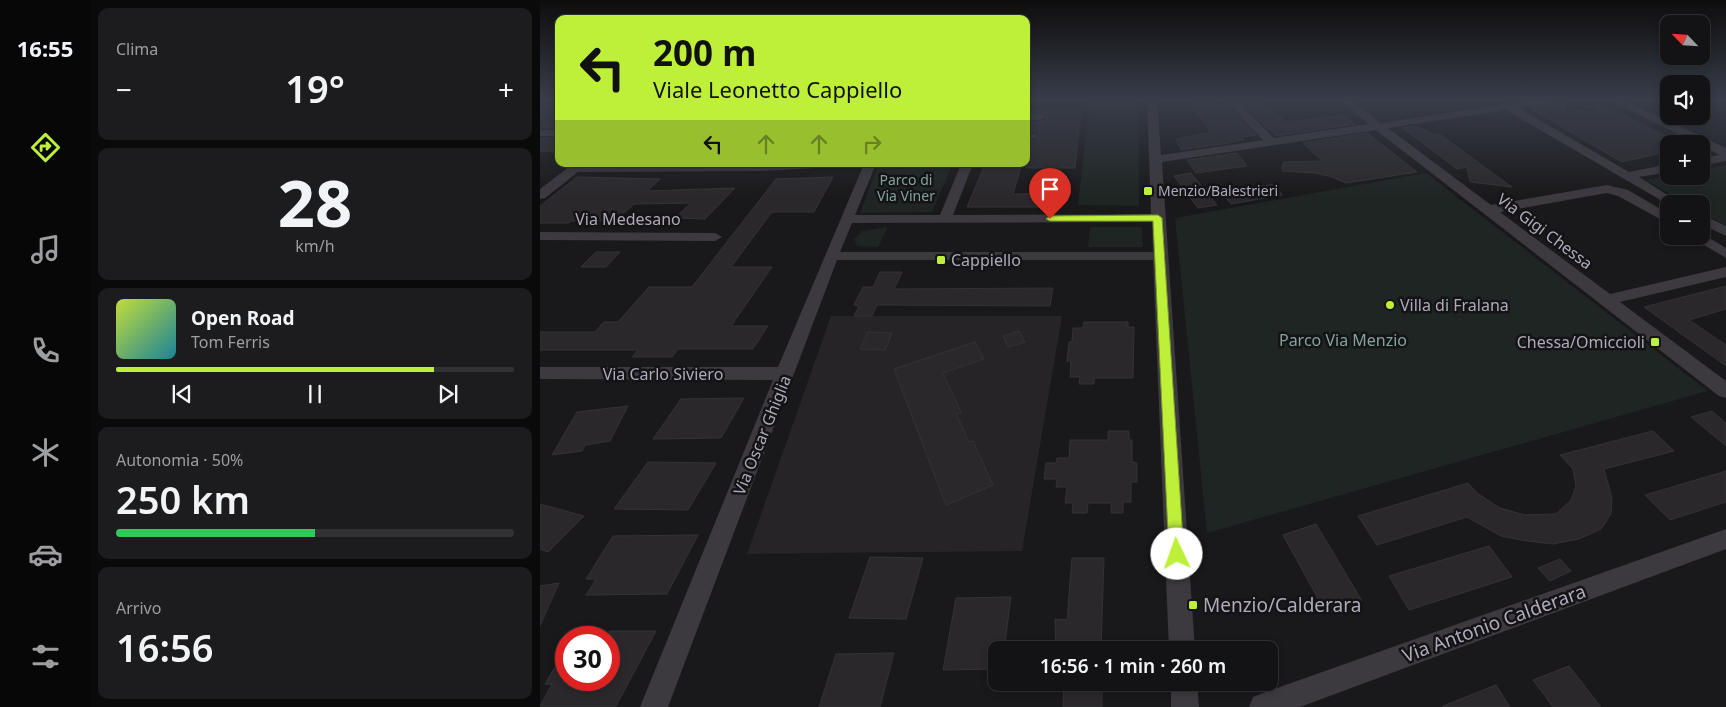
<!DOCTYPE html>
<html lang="it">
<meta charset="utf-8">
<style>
body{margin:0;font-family:"Noto Sans",sans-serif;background:#1c1b1d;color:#f1f3f6;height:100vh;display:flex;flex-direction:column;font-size:19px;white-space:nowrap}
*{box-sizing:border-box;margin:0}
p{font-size:16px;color:#9d9ea0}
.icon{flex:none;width:28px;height:28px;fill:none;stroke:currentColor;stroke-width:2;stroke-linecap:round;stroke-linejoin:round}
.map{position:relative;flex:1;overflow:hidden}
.panel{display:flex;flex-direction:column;gap:8px;padding:8px;background:#0a0a0b;width:450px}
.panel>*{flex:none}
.banner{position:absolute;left:15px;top:15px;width:475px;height:152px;border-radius:10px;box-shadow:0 2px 8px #0003,0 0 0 1px #323234;background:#bef03a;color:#111;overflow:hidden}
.needle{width:32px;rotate:295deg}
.fabs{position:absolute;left:1120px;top:15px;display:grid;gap:10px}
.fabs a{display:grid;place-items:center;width:50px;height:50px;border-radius:10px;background:#131214;box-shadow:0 2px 8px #0003,0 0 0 1px #323234;font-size:25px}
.speed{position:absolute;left:15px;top:626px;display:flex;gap:10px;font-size:25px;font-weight:700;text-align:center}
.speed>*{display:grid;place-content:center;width:65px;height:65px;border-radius:50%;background:#131214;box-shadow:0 2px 8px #0003,0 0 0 1px #323234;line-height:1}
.speed .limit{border:8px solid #d22;background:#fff;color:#111}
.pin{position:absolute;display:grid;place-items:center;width:42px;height:42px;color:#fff;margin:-51px -21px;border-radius:50% 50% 50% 0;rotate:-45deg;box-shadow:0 0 5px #0007}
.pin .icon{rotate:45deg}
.me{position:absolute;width:55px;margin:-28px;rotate:357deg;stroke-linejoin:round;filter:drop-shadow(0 0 4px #0008)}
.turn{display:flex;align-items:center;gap:18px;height:105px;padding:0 15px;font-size:22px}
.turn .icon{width:65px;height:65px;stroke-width:2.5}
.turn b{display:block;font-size:35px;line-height:42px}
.lanes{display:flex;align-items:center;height:48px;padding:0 15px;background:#0003;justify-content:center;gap:25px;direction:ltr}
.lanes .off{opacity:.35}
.big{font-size:38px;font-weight:600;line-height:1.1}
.panel .card{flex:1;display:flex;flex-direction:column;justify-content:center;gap:8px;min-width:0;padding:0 18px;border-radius:10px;background:#1c1b1d}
.panel .dial{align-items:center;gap:0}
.dial b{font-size:65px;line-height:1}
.song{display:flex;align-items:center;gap:15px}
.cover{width:60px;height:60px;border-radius:8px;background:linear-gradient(135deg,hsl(70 70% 55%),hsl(190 70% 35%))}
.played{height:5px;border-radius:2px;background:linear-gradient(90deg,#bef03a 80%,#323234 80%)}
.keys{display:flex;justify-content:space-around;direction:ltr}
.heat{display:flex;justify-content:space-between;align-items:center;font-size:28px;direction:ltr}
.charge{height:8px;border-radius:4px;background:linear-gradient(90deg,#34c759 50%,#323234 0)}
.trip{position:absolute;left:448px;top:641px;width:290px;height:50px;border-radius:10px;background:#131214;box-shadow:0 2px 8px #0003,0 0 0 1px #323234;font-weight:600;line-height:50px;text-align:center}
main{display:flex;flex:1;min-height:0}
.menu{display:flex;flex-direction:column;width:90px;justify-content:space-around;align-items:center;background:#080708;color:#9d9ea0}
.menu .icon{width:35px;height:35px}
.menu .on{color:#bef03a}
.menu b{font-size:22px;color:#f1f3f6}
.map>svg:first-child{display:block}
</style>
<main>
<nav class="menu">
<b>16:55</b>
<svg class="icon on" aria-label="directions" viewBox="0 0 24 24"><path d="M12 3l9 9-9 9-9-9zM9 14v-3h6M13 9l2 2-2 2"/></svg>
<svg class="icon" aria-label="music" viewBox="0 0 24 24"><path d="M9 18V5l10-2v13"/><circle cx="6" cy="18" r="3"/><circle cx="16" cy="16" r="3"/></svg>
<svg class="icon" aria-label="phone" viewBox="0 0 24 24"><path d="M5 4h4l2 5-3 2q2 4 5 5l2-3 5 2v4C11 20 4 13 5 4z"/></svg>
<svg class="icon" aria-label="climate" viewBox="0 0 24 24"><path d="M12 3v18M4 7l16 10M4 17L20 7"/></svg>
<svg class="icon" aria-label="car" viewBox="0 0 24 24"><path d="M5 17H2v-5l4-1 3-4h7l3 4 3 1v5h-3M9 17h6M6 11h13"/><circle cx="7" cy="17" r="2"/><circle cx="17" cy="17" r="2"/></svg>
<svg class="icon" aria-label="filters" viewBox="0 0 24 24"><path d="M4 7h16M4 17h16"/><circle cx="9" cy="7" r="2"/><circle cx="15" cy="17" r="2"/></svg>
</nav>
<section class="panel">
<div class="card"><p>Clima</p>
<div class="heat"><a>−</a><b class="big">19°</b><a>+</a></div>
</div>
<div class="card dial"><b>28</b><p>km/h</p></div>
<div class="card">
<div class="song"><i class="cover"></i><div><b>Open Road</b><p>Tom Ferris</p></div></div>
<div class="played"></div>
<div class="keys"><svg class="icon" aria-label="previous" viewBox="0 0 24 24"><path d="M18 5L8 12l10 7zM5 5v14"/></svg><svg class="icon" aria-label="pause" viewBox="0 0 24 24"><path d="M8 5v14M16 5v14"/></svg><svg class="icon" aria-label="next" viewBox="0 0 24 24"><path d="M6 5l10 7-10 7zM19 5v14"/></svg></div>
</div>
<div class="card"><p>Autonomia · 50%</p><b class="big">250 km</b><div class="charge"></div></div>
<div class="card"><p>Arrivo</p><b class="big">16:56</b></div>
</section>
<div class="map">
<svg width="1186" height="707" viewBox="0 0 1186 707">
<rect width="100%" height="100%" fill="#19181a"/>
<path fill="#262427" d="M291,316H522L482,551L207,554Z"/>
<path fill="#1e2523" d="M550,99H598L599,206L538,205Z
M339,164H413L392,212L320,213Z
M1186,165V226L1161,212V204H1147L1106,180L1129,176H1161V170Z
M886,173L1168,391L667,533L635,218Z
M348,227L338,247L317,246L314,239L322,231Z
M550,227H602L603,247H548Z"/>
<path fill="#2a282b" stroke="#343236" d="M647,99H669L675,106L687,105L716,135L702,137L704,139L689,143L641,150L636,139L671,132Z
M720,102L726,103L745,122L804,115L815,124L736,136L702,104Z
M1024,102L1025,113L1037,111L1058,112L1055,105L1084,115L1125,136L1129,139V148L1120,153L1082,162L989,108Z
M6,105H19V128H0V109Z
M486,110H541L535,168H486V141L496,140L500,136L496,132L486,131V122H500L507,118L501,112H486Z
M875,126L895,135L899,134L972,187L930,182L927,167L917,169L863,128Z
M827,133L877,172L806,183L792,177L775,173L742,171L743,162L782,161L763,143Z
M0,138H19V151H0Z
M697,153L707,166L656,173L647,160Z
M445,164H482L473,194L518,193L516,207H427Z
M651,173L677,205L658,208L634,176Z
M37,177L120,179L107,191L195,188L165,219L135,218L151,203L94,204L78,218H67L64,221H32L28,223H0V206Z
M293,177L274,212H232L191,267H232L191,326H228L213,349H138L132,357H92L98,350H0V332H55L64,322H78L109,287H152L236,179Z
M735,184L742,195L691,204L682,193Z
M56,252H80L66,267H41Z
M340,272H362L354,289L513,288L510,306L337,305L332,316H314L319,306L314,305L323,287H333Z
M1186,286V309L1149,320L1186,345V366L1104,307Z
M544,322H588V327H594L593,378H554V384H539L540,377H530L531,361H527L529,342H532L533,328H543Z
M479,331L485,342L468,347L463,336Z
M328,332L352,333L345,350L320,349Z
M435,342L444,359L403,373L421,412L416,414L429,442L433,441L453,485L406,505L354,369Z
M204,398L181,438L113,439L141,399Z
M88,406L70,441L45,445L42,451L12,455L37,412Z
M1172,411L1186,423V446L1151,417Z
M568,431H589V440H592V462L597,463V482H591V502H583V513H571V503H548L547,513H532L533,503H525L527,487H516L517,479H504L506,463H516L517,458H529L530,440H568Z
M1113,431L1134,451L1064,469L1072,498L1071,514L1061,529L1039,539L1013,544L987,541L961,536L927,517L837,545L818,516L928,483L937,493L960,508L985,515L1016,514L1031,500L1036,486L1033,469L1020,455Z
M108,462L176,463L148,510L74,509Z
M1186,471V502L1130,520L1105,495Z
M0,504L44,516L8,552L0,549Z
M776,524L822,601L786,613L743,535Z
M158,535L127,594L46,595L56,579H46L73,536Z
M949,546L972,577L869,610L849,576Z
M330,557L383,558L366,619L309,618Z
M532,558H564L561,650H516L515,619L527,620Z
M1020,559L1031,571L1010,581L998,568Z
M19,583L0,626V586Z
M471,597L464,650H456V669L403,670L416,598Z
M69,631H116L76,706H0L12,684H5L26,649V680H69Z
M354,653L340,707H279L296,654Z
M1029,666L1061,707H1013L993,680Z
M524,682H562V707H523Z
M956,685L970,707H903V706Z"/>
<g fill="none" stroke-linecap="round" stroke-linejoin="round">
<path fill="#3c393f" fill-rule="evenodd" d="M0,99H19V103H0Z
M607,99H617L621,155L723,140L684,99H695L734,138L829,124L798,99H810L841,123L960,105L965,102L970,103L999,99H1025L1020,102L979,108L1089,172L1129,164V172L1099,177L1142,204L1129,205L966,110L848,128L951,205L1067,185L1088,190L1129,214V224L1078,196L1067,193L960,212L1070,294L1186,267V277L1080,302L1186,381V398L1179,396L836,130L622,162L655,650H629L613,260H297L128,707H100L233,380L0,379V367H238L324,164H336L315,215H400L421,164H433L413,215L611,214ZM612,222L613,252H300L312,223Z
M1068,99H1081L1186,148V161L1161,166V158L1180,155Z
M486,114H500L505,117L500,120H486Z
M0,130H19V136H0Z
M486,133L496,134L498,136L496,138L486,139Z
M33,164H282L276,168L220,171L38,172L5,198L0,199V189Z
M1161,214L1186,226V236L1161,224Z
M0,232L175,233L182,237L175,241L0,240Z
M1161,233L1186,248V258L1149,236H1161Z
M1186,529V549L760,707H709L713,697L723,693Z
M631,682H657L659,707H631Z"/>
</g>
<linearGradient id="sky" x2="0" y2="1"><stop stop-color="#0e0d0e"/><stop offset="0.5" stop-color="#383d49"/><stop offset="1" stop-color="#383d49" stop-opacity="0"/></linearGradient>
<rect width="1186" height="198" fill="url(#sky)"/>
<path fill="#bef03a" stroke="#7c9c26" d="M618,215L622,218L644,554L642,559L637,561L631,559L629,554L613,221H510L506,219L510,216Z"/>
<g fill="#bef03a" stroke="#141315" stroke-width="2">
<rect x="603" y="186" width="10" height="10" rx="2.5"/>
<rect x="396" y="255" width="10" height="10" rx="2.5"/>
<circle cx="850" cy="305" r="5"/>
<rect x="1110" y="337" width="10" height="10" rx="2.5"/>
<rect x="648" y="600" width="10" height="10" rx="2.5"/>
</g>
<g text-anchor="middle" stroke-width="5" stroke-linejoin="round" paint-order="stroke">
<g font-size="14" fill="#82a499" stroke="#141315">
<text x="366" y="185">Parco di<tspan x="366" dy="16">Via Viner</tspan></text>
</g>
<g font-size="14" fill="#afaaba" stroke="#141315" text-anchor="start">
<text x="618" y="196">Menzio/Balestrieri</text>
</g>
<g font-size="16" fill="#afaaba" stroke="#141315">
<text x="88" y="225">Via Medesano</text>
<text transform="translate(1005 231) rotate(37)" y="6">Via Gigi Chessa</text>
<text x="123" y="380">Via Carlo Siviero</text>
<text transform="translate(222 435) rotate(-68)" y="6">Via Oscar Ghiglia</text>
</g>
<g font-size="16" fill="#afaaba" stroke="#141315" text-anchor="start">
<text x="411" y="266">Cappiello</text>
<text x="860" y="311">Villa di Fralana</text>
<text x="1105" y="348" text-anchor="end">Chessa/Omiccioli</text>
</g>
<g font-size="16" fill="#82a499" stroke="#141315">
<text x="803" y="346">Parco Via Menzio</text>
</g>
<g font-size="19" fill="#afaaba" stroke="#141315" text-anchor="start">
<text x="663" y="612">Menzio/Calderara</text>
</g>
<g font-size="19" fill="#afaaba" stroke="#141315">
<text transform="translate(954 623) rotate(-20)" y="7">Via Antonio Calderara</text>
</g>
</g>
</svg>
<div class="fabs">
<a><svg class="needle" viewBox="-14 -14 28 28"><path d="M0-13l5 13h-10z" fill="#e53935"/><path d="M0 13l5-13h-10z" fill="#9d9ea0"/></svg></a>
<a><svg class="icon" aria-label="sound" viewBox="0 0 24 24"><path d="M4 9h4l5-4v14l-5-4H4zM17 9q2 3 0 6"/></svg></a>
<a>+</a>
<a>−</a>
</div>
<div class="speed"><div class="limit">30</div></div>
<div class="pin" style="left:510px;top:219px;background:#d93025"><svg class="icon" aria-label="arrive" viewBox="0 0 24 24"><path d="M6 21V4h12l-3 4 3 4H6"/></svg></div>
<svg class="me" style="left:637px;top:554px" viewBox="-20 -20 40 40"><circle r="19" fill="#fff"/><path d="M0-13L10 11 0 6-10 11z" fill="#bef03a"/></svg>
<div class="trip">16:56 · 1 min · 260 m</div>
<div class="banner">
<div class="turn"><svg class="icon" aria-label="left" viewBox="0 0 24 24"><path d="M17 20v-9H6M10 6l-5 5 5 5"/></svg><div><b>200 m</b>Viale Leonetto Cappiello</div></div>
<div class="lanes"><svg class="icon" aria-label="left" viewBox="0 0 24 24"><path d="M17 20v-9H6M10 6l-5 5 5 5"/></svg><svg class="icon off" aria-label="ahead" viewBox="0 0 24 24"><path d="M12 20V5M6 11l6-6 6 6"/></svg><svg class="icon off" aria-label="ahead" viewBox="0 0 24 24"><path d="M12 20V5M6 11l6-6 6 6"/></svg><svg class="icon off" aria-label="right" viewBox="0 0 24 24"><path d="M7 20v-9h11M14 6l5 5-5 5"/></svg></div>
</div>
</div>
</main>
